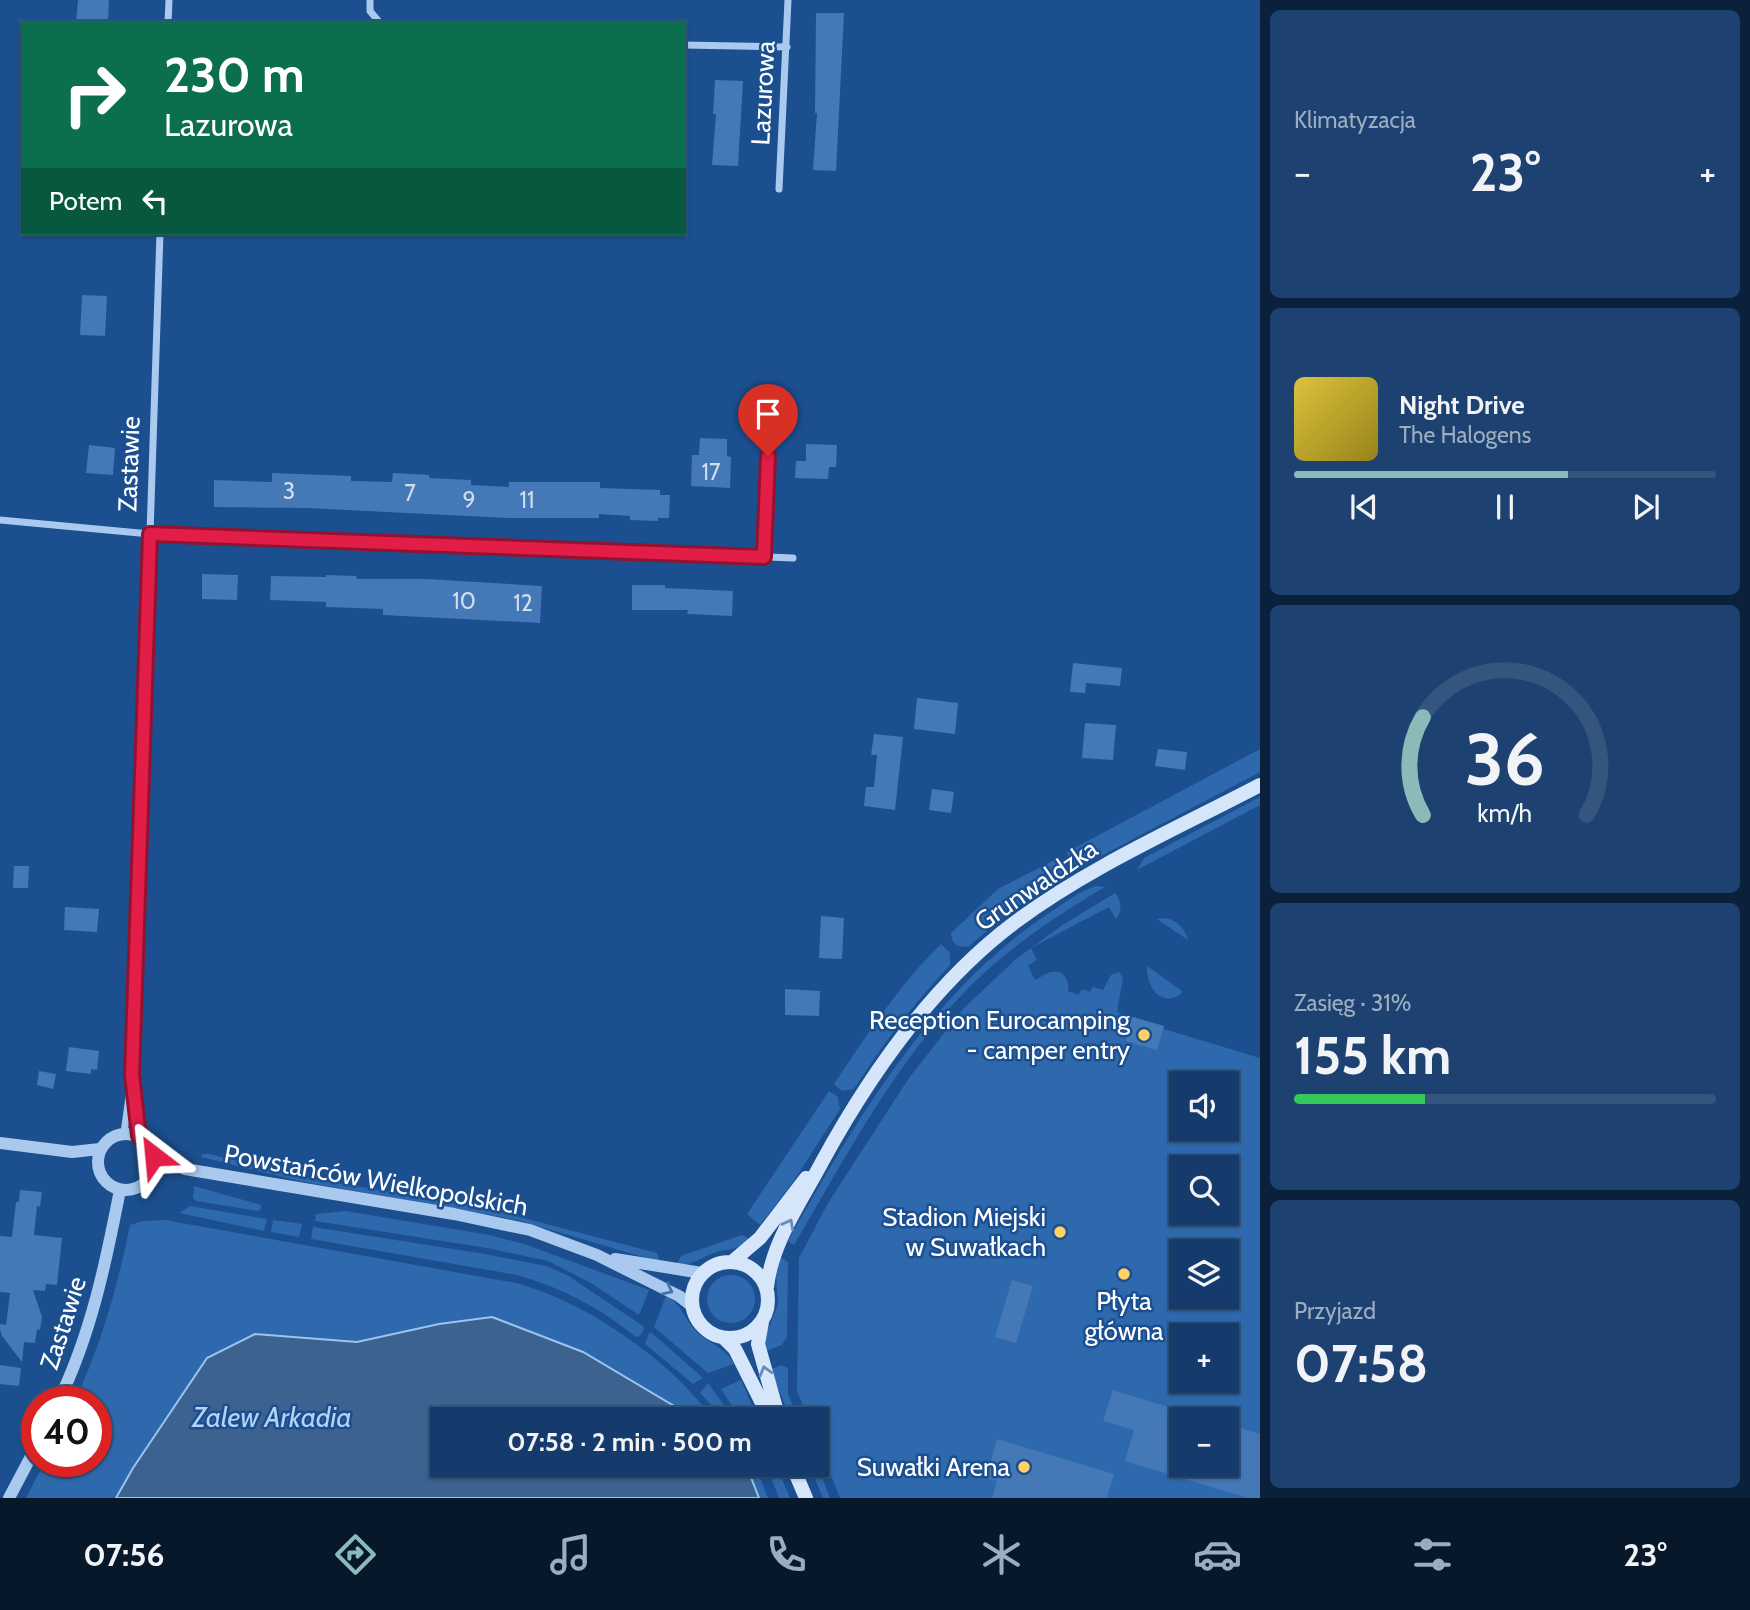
<!DOCTYPE html>
<html lang="pl">
<meta charset="utf-8">
<style>
body{margin:0;font-family:Cabin,sans-serif;background:#1d4271;color:#f1f3f6;height:100vh;display:flex;flex-direction:column;font-size:26px;white-space:nowrap}
*{box-sizing:border-box;margin:0}
p{font-size:23px;color:#9dadc1}
.icon{flex:none;width:38px;height:38px;fill:none;stroke:currentColor;stroke-width:2;stroke-linecap:round;stroke-linejoin:round}
.map{position:relative;flex:1;overflow:hidden}
.side{display:flex;flex-direction:column;gap:10px;padding:10px;background:#0b203b;width:490px}
.side>*{flex:none}
.guide{position:absolute;left:21px;top:21px;width:665px;height:214px;border-radius:0px;box-shadow:0 2px 5px #0004,0 0 0 2px #33557e;background:#0b6e4f;color:#fff;overflow:hidden}
.fabs{position:absolute;left:1169px;top:1071px;display:grid;gap:14px}
.fabs a{display:grid;place-items:center;width:70px;height:70px;border-radius:0px;background:#143b6b;box-shadow:0 2px 5px #0004,0 0 0 2px #33557e;font-size:35px}
.speed{position:absolute;left:21px;top:1386px;display:flex;gap:14px;font-size:35px;font-weight:700;text-align:center}
.speed>*{display:grid;place-content:center;width:91px;height:91px;border-radius:50%;background:#143b6b;box-shadow:0 2px 5px #0004,0 0 0 2px #33557e;line-height:1}
.speed .limit{border:10px solid #d22;background:#fff;color:#111}
.pin{position:absolute;display:grid;place-items:center;width:60px;height:60px;color:#fff;margin:-72px -30px;border-radius:50% 50% 50% 0;rotate:-45deg;box-shadow:0 0 7px #0007}
.pin .icon{rotate:45deg}
.me{position:absolute;width:77px;margin:-38px;rotate:331deg;stroke-linejoin:round;filter:drop-shadow(0 0 5px #0008)}
.turn{display:flex;align-items:center;gap:24px;height:147px;padding:0 28px;font-size:32px}
.turn .icon{width:91px;height:91px;stroke-width:2.5}
.turn b{display:block;font-size:49px;line-height:60px}
.then{display:flex;align-items:center;height:66px;padding:0 28px;background:#0003;gap:14px;font-size:26px}
.big{font-size:52px;font-weight:700;line-height:1.1}
.side .widget{flex:1;display:flex;flex-direction:column;justify-content:center;gap:10px;min-width:0;padding:0 24px;border-radius:10px;background:#1d4271}
.side .dial{align-items:center;gap:0}
.dial svg{height:182px;overflow:visible;fill:none;stroke:#33557e;stroke-width:7;stroke-linecap:round;text-anchor:middle}
.dial text{fill:#f1f3f6;stroke:none}
.song{display:flex;align-items:center;gap:21px}
.cover{width:84px;height:84px;border-radius:10px;background:linear-gradient(135deg,hsl(50 70% 55%),hsl(50 70% 35%))}
.played{height:7px;border-radius:4px;background:linear-gradient(90deg,#8bbbb9 65%,#33557e 65%)}
.keys{display:flex;justify-content:space-around;direction:ltr}
.heat{display:flex;justify-content:space-between;align-items:center;font-size:38px;direction:ltr}
.charge{height:10px;border-radius:5px;background:linear-gradient(90deg,#34c759 31%,#33557e 0)}
.trip{position:absolute;left:430px;top:1407px;width:399px;height:70px;border-radius:0px;background:#143b6b;box-shadow:0 2px 5px #0004,0 0 0 2px #33557e;font-weight:700;line-height:70px;text-align:center}
.menu{display:flex;height:112px;justify-content:space-around;align-items:center;background:#08182b;color:#9dadc1}
.menu .icon{width:49px;height:49px}
.menu .current{color:#8bbbb9}
.menu b{font-size:32px;color:#f1f3f6}
main{display:flex;flex:1;min-height:0}
.map>svg:first-child{display:block}
</style>
<main>
<div class="map">
<svg width="1260" height="1498" viewBox="0 0 1260 1498">
<rect width="100%" height="100%" fill="#1b4f8f"/>
<path fill="#2e69ad" fill-rule="evenodd" d="M1260,749V772L1082,866L1070,862L1067,852Z
M1260,797V805L1137,870L1144,858Z
M1058,858L1063,868L1061,878L1007,914L968,947C957,946 952,946 951,933L998,889Z
M1096,886L1105,887C1061,913 1020,940 983,974C902,1049 849,1152 794,1245L788,1241C856,1120 931,991 1049,913C1064,904 1079,891 1096,886Z
M1115,893C1121,900 1123,912 1116,919L1109,907L1031,948L1037,960L1028,966L1035,980C1040,978 1047,972 1052,972C1064,970 1070,981 1068,991L1078,995L1082,989L1090,992L1093,987L1103,990L1111,975L1119,972L1123,978L1117,1012L1164,1026V1029L1260,1058V1498H840L817,1440V1419H809L797,1391L799,1258L828,1203L909,1078L963,1009L1016,959L1061,926ZM1181,1083H1227V1129H1181ZM1181,1167H1227V1213H1181ZM1181,1251H1227V1297H1181ZM1181,1335H1227V1381H1181ZM1181,1419H1227V1465H1181Z
M1165,918C1178,921 1184,928 1188,940L1157,919Z
M941,944L950,953V965C914,1003 883,1044 854,1089L842,1091L834,1084C866,1036 899,985 941,944Z
M1147,966L1182,991L1181,994C1160,1008 1146,986 1147,966Z
M829,1091L838,1097L840,1109L793,1182L760,1225L747,1214Z
M202,1154H209L303,1177L489,1209L657,1253L660,1262L517,1220L299,1181L201,1157Z
M194,1186L261,1205V1209L258,1211L196,1201L193,1198Z
M190,1206L267,1219L264,1231L179,1213Z
M346,1211L490,1235L527,1245L649,1290L639,1315L591,1283L548,1261L487,1248L315,1221L316,1214Z
M165,1220L516,1283C571,1298 623,1331 666,1368C684,1383 699,1402 714,1419H696L583,1352L538,1335L439,1324L357,1342L255,1334L207,1358L133,1468L116,1498H26L45,1461H96V1402H74C101,1346 118,1285 130,1225L143,1221Z
M273,1220L302,1224L299,1237L271,1232Z
M313,1227L485,1254L546,1266L567,1275L643,1326L644,1329L640,1336L636,1337C600,1308 561,1287 517,1275L311,1239Z
M742,1235L750,1239C732,1253 732,1247 714,1253C700,1258 693,1266 677,1264L681,1256Z
M780,1257L788,1262L787,1337L782,1345L766,1351L765,1337L778,1304L776,1277Z
M707 1299a24 24 0 1 1 48 0a24 24 0 1 1-48 0Z
M666,1296C682,1304 683,1317 695,1330C708,1345 723,1344 734,1364L708,1373L654,1327Z
M649,1333H652L703,1378L693,1384L645,1344Z
M781,1365L788,1368V1394L798,1419H791L770,1370Z
M741,1380L758,1419H741L721,1389Z
M708,1383L734,1419H725L700,1393Z
M741,1465H755L768,1498H759L750,1475Z
M766,1465H776L790,1498H779Z
M809,1465H817L830,1498H823Z"/>
<path fill="#3c6290" stroke="#9cc4f0" stroke-width="2" d="M492,1317L583,1352L696,1419H443V1465H741L750,1475L759,1498H116L133,1468L207,1358L255,1334L357,1342L439,1324Z"/>
<path fill="#4478b7" d="M78,0H109L108,23H76Z
M816,13H844L836,171L813,170L817,113H815Z
M715,80L743,81L738,166L712,165L716,114H713Z
M82,295L107,296L105,336L80,335Z
M700,438L727,439V456L731,457L730,488L691,486L692,455H699Z
M806,444L837,445L836,467H829L828,479L795,478L796,461H806Z
M89,445L115,448L113,475L86,473Z
M272,473L351,476V481L392,482L393,473L429,475V478L471,480V485L509,487V482H600V488L660,490V495H670L669,518H658V521L630,520V516L599,514V518H508L306,508L214,507V480L272,482Z
M202,574L238,575L237,600L202,599Z
M326,575L356,576L357,579H427L542,586L540,623L383,615V609L326,607V602L270,600L271,576L326,577Z
M632,585H665V588L733,591L732,616L687,614L688,610H632Z
M1073,663L1122,668L1120,686L1086,683L1085,693L1070,692Z
M917,698L958,703L955,734L914,729Z
M1085,723L1116,725L1113,760L1082,758Z
M874,734L903,737L895,810L864,806L866,787H874L877,755H871Z
M1158,749L1187,752L1185,770L1155,766Z
M932,789L954,792L951,813L929,810Z
M14,866H29L28,888H13Z
M65,907L99,909L97,932L64,930Z
M821,916L844,918L842,959L819,958Z
M785,989L820,991L819,1016L785,1015Z
M1132,1017L1164,1026L1157,1050L1126,1041Z
M69,1047L99,1051L97,1070L91,1069V1074L66,1071Z
M39,1071L56,1074L53,1089L37,1085Z
M20,1190L42,1192L40,1207L37,1206L34,1235L62,1238L57,1285L46,1284L45,1291L33,1290L42,1317L40,1330L37,1329L35,1343L24,1342L22,1362L2,1336L0,1329V1324L6,1325L10,1293L0,1292V1236L12,1237L16,1202H19Z
M1012,1280L1033,1286L1016,1343L995,1337Z
M0,1365L21,1368L19,1386L0,1384Z
M1113,1390L1181,1411V1465H1227V1424L1260,1434V1498H1248L1125,1461L1134,1430L1103,1421Z
M997,1439L1114,1474L1107,1498H992L997,1481L986,1478Z"/>
<g fill="none" stroke-linecap="round" stroke-linejoin="round">
<path stroke="#a9c9ee" stroke-width="7" d="M370,0V11L380,23
M168,23L169,0
M684,45L787,47
M779,189L788,0
M0,520L150,534L793,558
M764,557L769,431
M133,1086L139,1136
M124,1133L132,1075L160,233"/>
<path stroke="#a9c9ee" stroke-width="12" d="M98 1162a28 28 0 1 1 56 0a28 28 0 1 1-56 0Z
M0,1143L72,1152L100,1149
M154,1156L185,1169L454,1214L530,1230L597,1255L679,1296L692,1306
M615,1259L702,1273
M58,1402C91,1335 106,1262 120,1190
M9,1498L37,1445"/>
<path stroke="#d6e6fa" stroke-width="14" d="M733,1261L760,1238L806,1178
M692 1300a38 38 0 1 1 76 0a38 38 0 1 1-76 0Z
M767,1287C772,1242 801,1202 822,1162C870,1074 933,984 1014,923C1089,867 1178,828 1260,785
M762,1322L758,1344L779,1419
M724,1338L735,1349L770,1419
M792,1465L806,1498"/>
</g>
<defs><path id="oneway-chevron" d="M-2-3.5L2.5 0L-2 3.5" fill="none" stroke-width="1.6" stroke-linecap="round" stroke-linejoin="round" transform="scale(1.75)"/></defs>
<g stroke="#668bba">
<use href="#oneway-chevron" transform="translate(789 1224) rotate(-62)"/>
<use href="#oneway-chevron" transform="translate(765 1371) rotate(-106)"/>
</g>
<use stroke="#4674ac" href="#oneway-chevron" transform="translate(668 1290) rotate(26)"/>
<g fill="none" stroke-linecap="round" stroke-linejoin="round">
<defs>
<path id="route" d="M154,1156L151,1148L139,1136L132,1075L150,534L764,557L768,456"/>
</defs>
<use href="#route" stroke="#92132f" stroke-width="18"/>
<use href="#route" stroke="#e11d48" stroke-width="12"/>
</g>
<g fill="#ffd166" stroke="#1b4f8f" stroke-width="2.5">
<circle cx="1144" cy="1035" r="7"/>
<circle cx="1060" cy="1232" r="7"/>
<circle cx="1124" cy="1274" r="7"/>
<circle cx="1024" cy="1467" r="7"/>
</g>
<g text-anchor="middle" stroke-width="5" stroke-linejoin="round" paint-order="stroke">
<g font-size="23" fill="#d0dded">
<text x="711" y="480">17</text>
<text x="289" y="499">3</text>
<text x="410" y="501">7</text>
<text x="469" y="508">9</text>
<text x="527" y="508">11</text>
<text x="464" y="609">10</text>
<text x="523" y="611">12</text>
</g>
<g font-size="26" fill="#fff" stroke="#1b4f8f">
<text transform="translate(763 93) rotate(-87)" y="9">Lazurowa</text>
<text transform="translate(129 464) rotate(-88)" y="9">Zastawie</text>
<text transform="translate(1036 885) rotate(-34)" y="9">Grunwaldzka</text>
<text transform="translate(376 1180) rotate(10)" y="9">Powstańców Wielkopolskich</text>
<text transform="translate(63 1323) rotate(-72)" y="9">Zastawie</text>
</g>
<g font-size="26" fill="#fff" stroke="#1b4f8f" text-anchor="end">
<text x="1130" y="1029">Reception Eurocamping<tspan x="1130" dy="30">- camper entry</tspan></text>
<text x="1046" y="1226">Stadion Miejski<tspan x="1046" dy="30">w Suwałkach</tspan></text>
<text x="1124" y="1310" text-anchor="middle">Płyta<tspan x="1124" dy="30">główna</tspan></text>
<text x="1010" y="1476">Suwałki Arena</text>
</g>
<g font-size="28" font-style="italic" fill="#b5d3f5" stroke="#1b4f8f">
<text x="272" y="1427">Zalew Arkadia</text>
</g>
</g>
</svg>
<div class="fabs">
<a><svg class="icon" aria-label="sound" viewBox="0 0 24 24"><path d="M4 9h4l5-4v14l-5-4H4zM17 9q2 3 0 6"/></svg></a>
<a><svg class="icon" aria-label="search" viewBox="0 0 24 24"><circle cx="10" cy="10" r="6"/><path d="M15 15l6 6"/></svg></a>
<a><svg class="icon" aria-label="layers" viewBox="0 0 24 24"><path d="M12 4l9 5-9 5-9-5zM3 14l9 5 9-5"/></svg></a>
<a>+</a>
<a>−</a>
</div>
<div class="speed"><div class="limit">40</div></div>
<div class="pin" style="left:768px;top:456px;background:#d93025"><svg class="icon" aria-label="arrive" viewBox="0 0 24 24"><path d="M6 21V4h12l-3 4 3 4H6"/></svg></div>
<svg class="me" style="left:154px;top:1156px" viewBox="-20 -20 40 40"><path d="M0-17L14 15 0 8-14 15z" fill="#e11d48" stroke="#fff" stroke-width="4"/></svg>
<div class="trip">07:58 · 2 min · 500 m</div>
<div class="guide">
<div class="turn"><svg class="icon" aria-label="right" viewBox="0 0 24 24"><path d="M7 20v-9h11M14 6l5 5-5 5"/></svg><div><b>230 m</b>Lazurowa</div></div>
<div class="then">Potem<svg class="icon" aria-label="left" viewBox="0 0 24 24"><path d="M17 20v-9H6M10 6l-5 5 5 5"/></svg></div>
</div>
</div>
<section class="side">
<div class="widget"><p>Klimatyzacja</p>
<div class="heat"><a>−</a><b class="big">23°</b><a>+</a></div>
</div>
<div class="widget">
<div class="song"><i class="cover"></i><div><b>Night Drive</b><p>The Halogens</p></div></div>
<div class="played"></div>
<div class="keys"><svg class="icon" aria-label="previous" viewBox="0 0 24 24"><path d="M18 5L8 12l10 7zM5 5v14"/></svg><svg class="icon" aria-label="pause" viewBox="0 0 24 24"><path d="M8 5v14M16 5v14"/></svg><svg class="icon" aria-label="next" viewBox="0 0 24 24"><path d="M6 5l10 7-10 7zM19 5v14"/></svg></div>
</div>
<div class="widget dial"><svg viewBox="0 0 100 80">
<path d="M14 69A42 42 0 1 1 86 69"/>
<path d="M14 69A42 42 0 0 1 14 26" stroke="#8bbbb9"/>
<text x="50" y="56" font-size="32" font-weight="700">36</text>
<text x="50" y="72" font-size="11">km/h</text>
</svg></div>
<div class="widget"><p>Zasięg · 31%</p><b class="big">155 km</b><div class="charge"></div></div>
<div class="widget"><p>Przyjazd</p><b class="big">07:58</b></div>
</section>
</main>
<nav class="menu">
<b>07:56</b>
<svg class="icon current" aria-label="directions" viewBox="0 0 24 24"><path d="M12 3l9 9-9 9-9-9zM9 14v-3h6M13 9l2 2-2 2"/></svg>
<svg class="icon" aria-label="music" viewBox="0 0 24 24"><path d="M9 18V5l10-2v13"/><circle cx="6" cy="18" r="3"/><circle cx="16" cy="16" r="3"/></svg>
<svg class="icon" aria-label="phone" viewBox="0 0 24 24"><path d="M5 4h4l2 5-3 2q2 4 5 5l2-3 5 2v4C11 20 4 13 5 4z"/></svg>
<svg class="icon" aria-label="climate" viewBox="0 0 24 24"><path d="M12 3v18M4 7l16 10M4 17L20 7"/></svg>
<svg class="icon" aria-label="car" viewBox="0 0 24 24"><path d="M5 17H2v-5l4-1 3-4h7l3 4 3 1v5h-3M9 17h6M6 11h13"/><circle cx="7" cy="17" r="2"/><circle cx="17" cy="17" r="2"/></svg>
<svg class="icon" aria-label="filters" viewBox="0 0 24 24"><path d="M4 7h16M4 17h16"/><circle cx="9" cy="7" r="2"/><circle cx="15" cy="17" r="2"/></svg>
<b>23°</b>
</nav>
